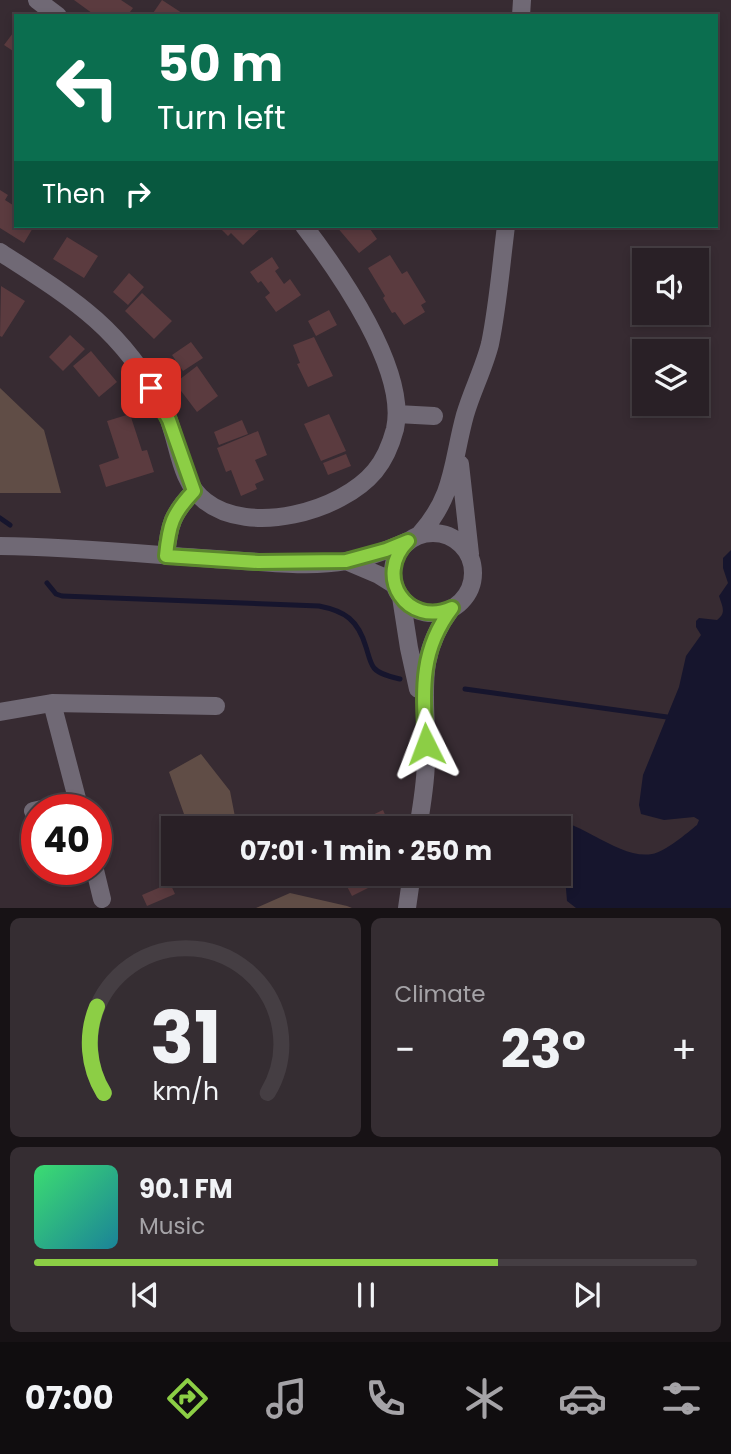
<!DOCTYPE html>
<meta charset="utf-8">
<style>
body{margin:0;font-family:Poppins,sans-serif;background:#352d32;color:#f1f3f6;height:100vh;display:flex;flex-direction:column;font-size:26px;white-space:nowrap}
*{box-sizing:border-box;margin:0}
p{font-size:23px;color:#a5a3a7}
.icon{flex:none;width:38px;height:38px;fill:none;stroke:currentColor;stroke-width:2;stroke-linecap:round;stroke-linejoin:round}
.map{position:relative;height:908px;overflow:hidden}
.details{display:flex;flex-direction:column;gap:10px;padding:10px;background:#171215;flex:1}
.details>*{flex:none}
.hud{position:absolute;left:14px;top:14px;width:704px;height:214px;border-radius:0px;box-shadow:0 4px 10px #0003,0 0 0 2px #453e43;background:#0b6e4f;color:#fff;overflow:hidden}
.buttons{position:absolute;left:632px;top:248px;display:grid;gap:14px}
.buttons a{display:grid;place-items:center;width:77px;height:77px;border-radius:0px;background:#292026;box-shadow:0 4px 10px #0003,0 0 0 2px #453e43;font-size:35px}
.speed{position:absolute;left:21px;top:794px;display:flex;gap:14px;font-size:35px;font-weight:700;text-align:center}
.speed>*{display:grid;place-content:center;width:91px;height:91px;border-radius:50%;background:#292026;box-shadow:0 4px 10px #0003,0 0 0 2px #453e43;line-height:1}
.speed .limit{border:10px solid #d22;background:#fff;color:#111}
.pin{position:absolute;display:grid;place-items:center;width:60px;height:60px;color:#fff;margin:-30px;border-radius:14px;box-shadow:0 4px 10px #0006}
.me{position:absolute;width:77px;margin:-38px;rotate:357deg;stroke-linejoin:round;filter:drop-shadow(0 0 5px #0008)}
.turn{display:flex;align-items:center;gap:24px;height:147px;padding:0 28px;font-size:32px}
.turn .icon{width:91px;height:91px;stroke-width:2.5}
.turn b{display:block;font-size:49px;line-height:60px}
.then{display:flex;align-items:center;height:66px;padding:0 28px;background:#0003;gap:14px;font-size:26px}
.big{font-size:52px;font-weight:700;line-height:1.1}
.details .card{flex:1;display:flex;flex-direction:column;justify-content:center;gap:10px;min-width:0;padding:0 24px;border-radius:10px;background:#352d32}
.details .dial{align-items:center;gap:0}
.dial svg{height:182px;overflow:visible;fill:none;stroke:#453e43;stroke-width:7;stroke-linecap:round;text-anchor:middle}
.dial text{fill:#f1f3f6;stroke:none}
.song{display:flex;align-items:center;gap:21px}
.cover{width:84px;height:84px;border-radius:10px;background:linear-gradient(135deg,hsl(140 70% 55%),hsl(190 70% 35%))}
.played{height:7px;border-radius:4px;background:linear-gradient(90deg,#8cce45 70%,#453e43 70%)}
.keys{display:flex;justify-content:space-around;direction:ltr}
.heat{display:flex;justify-content:space-between;align-items:center;font-size:38px;direction:ltr}
.details .tiles{flex:1;display:grid;gap:10px;grid-template-columns:1fr 1fr}
.card:last-child{grid-column:span 2}
.trip{position:absolute;left:161px;top:816px;width:410px;height:70px;border-radius:0px;background:#292026;box-shadow:0 4px 10px #0003,0 0 0 2px #453e43;font-weight:700;line-height:70px;text-align:center}
.tabs{display:flex;height:112px;justify-content:space-around;align-items:center;background:#100d0f;color:#a5a3a7}
.tabs .icon{width:49px;height:49px}
.tabs .on{color:#8cce45}
.tabs b{font-size:32px;color:#f1f3f6}
.map>svg:first-child{display:block}
</style>
<div class="map">
<svg width="731" height="908" viewBox="0 0 731 908">
<rect width="100%" height="100%" fill="#372b32"/>
<path fill="#604d46" d="M0,388L44,430L61,493H0Z
M201,754L230,791L236,822L226,828H189L169,772Z
M290,893L347,906L352,908H256Z"/>
<path fill="#16152d" d="M731,550V908H576L567,901L565,877L558,862V828L522,827L525,820C567,804 614,861 652,854C665,852 687,833 697,825L699,820L694,817L664,820L641,814L639,805L643,775L679,687L686,656L701,635L696,627V621L699,618L717,620C727,613 722,606 719,596L728,583L723,568V558Z"/>
<g fill="none" stroke-linecap="round" stroke-linejoin="round">
<path stroke="#16152d" stroke-width="5" d="M0,518L10,525
M47,583L56,594L62,596L319,606C345,611 358,620 366,647C368,653 370,663 374,668C380,675 392,677 400,679
M465,689L667,717"/>
</g>
<path fill="#5b3b3f" d="M74,0H121L133,8L127,16H96Z
M162,0L182,13L180,16H151Z
M16,29V53L4,45Z
M0,190L8,195L5,200L16,207V226H34L24,243L0,228Z
M218,226H263L243,245L231,233L228,236Z
M336,226H368L377,239L359,253Z
M67,237L98,256L84,278L53,259Z
M390,255L402,274L407,271L426,302L421,305L425,312L404,325L395,312L392,313L383,298L385,296L368,268Z
M272,257L279,268L275,271L284,284L290,279L301,295L276,312L265,297L270,293L261,281L258,283L250,272Z
M129,273L144,287L128,305L113,292Z
M1,286L25,301L2,337L0,336Z
M142,293L172,321L154,339L125,311Z
M329,310L337,325L316,336L308,321Z
M70,335L85,349L63,371L49,357Z
M314,337L333,376L308,387L297,364L300,363L293,345Z
M191,342L203,358L183,371L172,355Z
M91,351L117,382L99,397L73,366Z
M197,366L218,396L197,412L175,383Z
M130,414L142,451L147,450L154,472L106,487L99,465L119,458L107,421Z
M329,414L346,451L321,461L304,424Z
M242,420L248,434L219,445L214,432Z
M258,431L267,455L255,460L264,480L255,484L257,489L241,496L231,470L226,472L217,448Z
M346,454L351,466L328,475L323,463Z
M383,810L391,828H345Z
M223,873H244L246,877L229,885Z
M340,873H356L359,879L371,873L376,884L352,896Z
M170,883L175,894L147,906L142,895Z"/>
<g fill="none" stroke-linecap="round" stroke-linejoin="round">
<path stroke="#706975" stroke-width="18" d="M37,0L58,16
M521,16L522,0
M0,252C73,299 120,327 163,406C179,436 177,480 205,501C249,536 341,512 375,471C385,459 391,444 395,429C408,370 339,272 304,226
M397,414L434,416
M460,464L470,554
M393 573a40 40 0 1 1 80 0a40 40 0 1 1-80 0Z
M420,534C455,495 452,462 465,415C472,391 484,368 490,344C498,305 501,265 506,226
M0,546C77,547 153,555 229,560C267,562 309,568 347,561C368,558 388,550 408,541
M166,556C169,525 172,514 194,491
M346,561L379,575L395,585
M401,597L409,648L418,689
M52,703L80,810
M0,712L52,703L216,706
M33,811L78,801
M418,828C422,805 426,781 426,758C428,699 413,659 452,608
M95,870L102,899
M407,908L412,873"/>
</g>
<g fill="none" stroke-linecap="round" stroke-linejoin="round">
<defs>
<path id="route" d="M151,388L169,420L194,491C172,514 169,525 166,556L258,562L346,561L386,550L408,541C373,576 407,628 452,608C419,651 423,691 426,744"/>
</defs>
<use href="#route" stroke="#5b862d" stroke-width="18"/>
<use href="#route" stroke="#8cce45" stroke-width="12"/>
</g>
</svg>
<div class="buttons">
<a><svg class="icon" aria-label="sound" viewBox="0 0 24 24"><path d="M4 9h4l5-4v14l-5-4H4zM17 9q2 3 0 6"/></svg></a>
<a><svg class="icon" aria-label="layers" viewBox="0 0 24 24"><path d="M12 4l9 5-9 5-9-5zM3 14l9 5 9-5"/></svg></a>
</div>
<div class="speed"><div class="limit">40</div></div>
<div class="pin" style="left:151px;top:388px;background:#d93025"><svg class="icon" aria-label="arrive" viewBox="0 0 24 24"><path d="M6 21V4h12l-3 4 3 4H6"/></svg></div>
<svg class="me" style="left:426px;top:744px" viewBox="-20 -20 40 40"><path d="M0-17L14 15 0 8-14 15z" fill="#8cce45" stroke="#fff" stroke-width="4"/></svg>
<div class="trip">07:01 · 1 min · 250 m</div>
<div class="hud">
<div class="turn"><svg class="icon" aria-label="left" viewBox="0 0 24 24"><path d="M17 20v-9H6M10 6l-5 5 5 5"/></svg><div><b>50 m</b>Turn left</div></div>
<div class="then">Then<svg class="icon" aria-label="right" viewBox="0 0 24 24"><path d="M7 20v-9h11M14 6l5 5-5 5"/></svg></div>
</div>
</div>
<section class="details">
<div class="tiles">
<div class="card dial"><svg viewBox="0 0 100 80">
<path d="M14 69A42 42 0 1 1 86 69"/>
<path d="M14 69A42 42 0 0 1 11 31" stroke="#8cce45"/>
<text x="50" y="56" font-size="32" font-weight="700">31</text>
<text x="50" y="72" font-size="11">km/h</text>
</svg></div>
<div class="card"><p>Climate</p>
<div class="heat"><a>−</a><b class="big">23°</b><a>+</a></div>
</div>
<div class="card">
<div class="song"><i class="cover"></i><div><b>90.1 FM</b><p>Music</p></div></div>
<div class="played"></div>
<div class="keys"><svg class="icon" aria-label="previous" viewBox="0 0 24 24"><path d="M18 5L8 12l10 7zM5 5v14"/></svg><svg class="icon" aria-label="pause" viewBox="0 0 24 24"><path d="M8 5v14M16 5v14"/></svg><svg class="icon" aria-label="next" viewBox="0 0 24 24"><path d="M6 5l10 7-10 7zM19 5v14"/></svg></div>
</div>
</div>
</section>
<nav class="tabs">
<b>07:00</b>
<svg class="icon on" aria-label="directions" viewBox="0 0 24 24"><path d="M12 3l9 9-9 9-9-9zM9 14v-3h6M13 9l2 2-2 2"/></svg>
<svg class="icon" aria-label="music" viewBox="0 0 24 24"><path d="M9 18V5l10-2v13"/><circle cx="6" cy="18" r="3"/><circle cx="16" cy="16" r="3"/></svg>
<svg class="icon" aria-label="phone" viewBox="0 0 24 24"><path d="M5 4h4l2 5-3 2q2 4 5 5l2-3 5 2v4C11 20 4 13 5 4z"/></svg>
<svg class="icon" aria-label="climate" viewBox="0 0 24 24"><path d="M12 3v18M4 7l16 10M4 17L20 7"/></svg>
<svg class="icon" aria-label="car" viewBox="0 0 24 24"><path d="M5 17H2v-5l4-1 3-4h7l3 4 3 1v5h-3M9 17h6M6 11h13"/><circle cx="7" cy="17" r="2"/><circle cx="17" cy="17" r="2"/></svg>
<svg class="icon" aria-label="filters" viewBox="0 0 24 24"><path d="M4 7h16M4 17h16"/><circle cx="9" cy="7" r="2"/><circle cx="15" cy="17" r="2"/></svg>
</nav>
